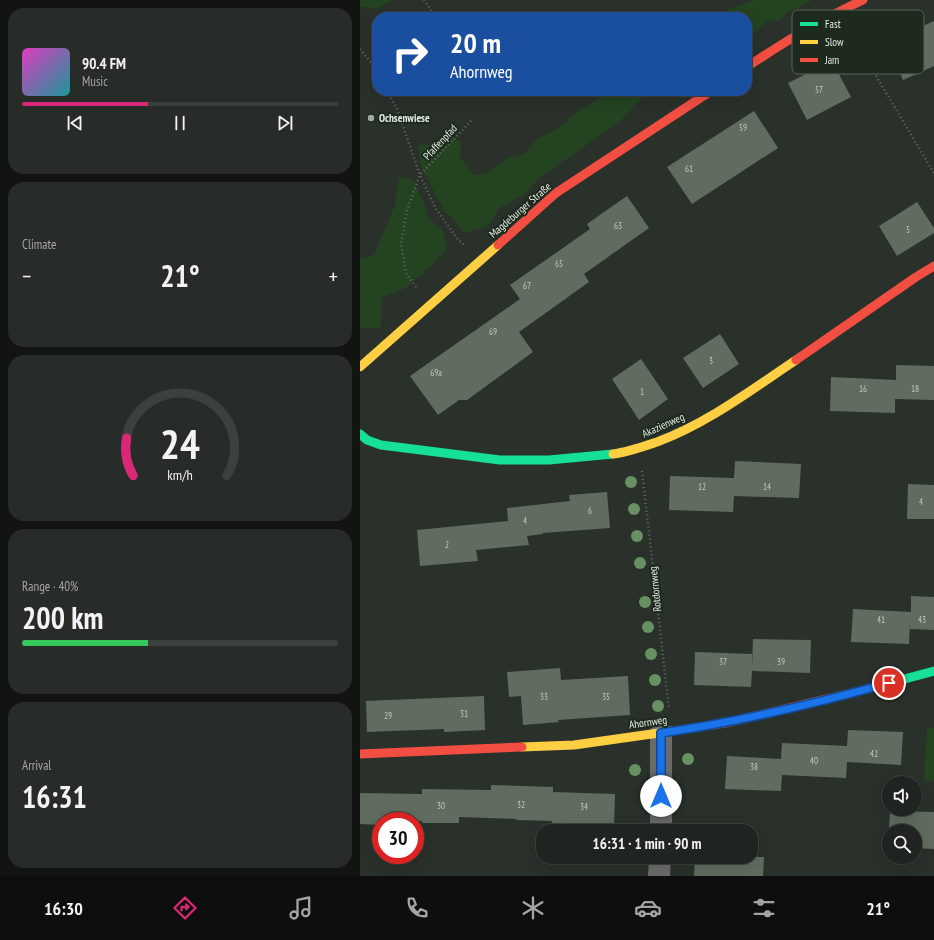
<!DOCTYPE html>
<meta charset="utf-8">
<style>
body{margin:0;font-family:"PT Sans Narrow",sans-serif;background:#282c29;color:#f1f3f6;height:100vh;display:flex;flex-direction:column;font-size:15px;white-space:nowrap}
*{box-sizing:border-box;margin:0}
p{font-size:13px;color:#a2a4a5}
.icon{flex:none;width:22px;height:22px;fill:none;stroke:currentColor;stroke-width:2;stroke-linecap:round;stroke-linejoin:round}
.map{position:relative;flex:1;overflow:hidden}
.sheet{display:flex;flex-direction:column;gap:8px;padding:8px;background:#121412;width:360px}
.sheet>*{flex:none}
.guide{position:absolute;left:12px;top:12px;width:380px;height:84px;border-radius:16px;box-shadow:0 4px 16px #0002,0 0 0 1px #3d413e;background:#1a4fa0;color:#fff;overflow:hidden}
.buttons{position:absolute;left:522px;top:776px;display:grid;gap:8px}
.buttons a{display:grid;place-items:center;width:40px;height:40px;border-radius:50%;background:#202420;box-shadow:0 4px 16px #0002,0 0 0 1px #3d413e;font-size:20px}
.speed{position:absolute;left:12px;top:812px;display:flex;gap:8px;font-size:20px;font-weight:700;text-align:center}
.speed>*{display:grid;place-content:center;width:52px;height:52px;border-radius:50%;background:#202420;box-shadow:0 4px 16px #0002,0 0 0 1px #3d413e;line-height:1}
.speed .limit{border:6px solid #d22;background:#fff;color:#111}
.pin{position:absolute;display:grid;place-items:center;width:34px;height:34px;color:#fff;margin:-17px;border:2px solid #fff;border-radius:50%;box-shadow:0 1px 4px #0007}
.me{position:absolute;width:44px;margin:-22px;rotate:0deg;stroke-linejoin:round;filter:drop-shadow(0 0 3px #0008)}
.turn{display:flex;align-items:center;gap:14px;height:84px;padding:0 12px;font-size:18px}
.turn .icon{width:52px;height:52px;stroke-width:2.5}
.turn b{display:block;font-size:28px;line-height:34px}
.big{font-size:30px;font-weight:700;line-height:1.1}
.sheet .tile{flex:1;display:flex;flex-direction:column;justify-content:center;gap:6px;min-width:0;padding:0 14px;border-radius:16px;background:#282c29}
.sheet .dial{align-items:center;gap:0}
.dial svg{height:104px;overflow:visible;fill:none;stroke:#3d413e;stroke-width:7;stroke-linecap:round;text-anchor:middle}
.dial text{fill:#f1f3f6;stroke:none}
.song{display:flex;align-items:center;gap:12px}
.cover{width:48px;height:48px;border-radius:6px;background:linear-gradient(135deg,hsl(310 70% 55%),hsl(180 70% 35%))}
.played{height:4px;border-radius:2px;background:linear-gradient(90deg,#db2777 40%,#3d413e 40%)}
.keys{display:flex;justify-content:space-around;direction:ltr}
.heat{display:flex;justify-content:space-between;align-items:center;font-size:22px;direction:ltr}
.charge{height:6px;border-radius:3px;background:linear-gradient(90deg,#34c759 40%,#3d413e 0)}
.trip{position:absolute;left:176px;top:824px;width:222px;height:40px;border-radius:16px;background:#202420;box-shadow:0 4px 16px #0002,0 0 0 1px #3d413e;font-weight:700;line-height:40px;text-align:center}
.tabs{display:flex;height:64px;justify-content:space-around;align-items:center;background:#0d0e0d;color:#a2a4a5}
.tabs .icon{width:28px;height:28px}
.tabs .active{color:#db2777}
.tabs b{font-size:18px;color:#f1f3f6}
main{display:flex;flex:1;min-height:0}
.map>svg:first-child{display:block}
</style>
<main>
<section class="sheet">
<div class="tile">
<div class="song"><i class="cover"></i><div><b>90.4 FM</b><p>Music</p></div></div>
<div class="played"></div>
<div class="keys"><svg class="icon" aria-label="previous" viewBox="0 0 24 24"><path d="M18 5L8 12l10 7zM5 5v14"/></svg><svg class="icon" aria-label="pause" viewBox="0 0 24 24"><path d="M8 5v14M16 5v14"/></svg><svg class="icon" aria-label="next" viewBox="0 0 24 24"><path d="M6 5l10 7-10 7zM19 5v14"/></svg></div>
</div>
<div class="tile"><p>Climate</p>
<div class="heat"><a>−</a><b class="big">21°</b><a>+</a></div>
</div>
<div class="tile dial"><svg viewBox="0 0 100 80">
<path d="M14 69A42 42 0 1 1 86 69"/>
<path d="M14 69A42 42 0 0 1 9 40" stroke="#db2777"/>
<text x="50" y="56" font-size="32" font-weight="700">24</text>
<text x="50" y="72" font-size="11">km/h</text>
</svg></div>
<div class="tile"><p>Range · 40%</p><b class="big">200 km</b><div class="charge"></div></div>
<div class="tile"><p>Arrival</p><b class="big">16:31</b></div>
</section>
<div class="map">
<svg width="574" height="876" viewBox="0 0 574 876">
<rect width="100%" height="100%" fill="#2a302a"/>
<path fill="#244321" d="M0,0H32L16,9L0,6Z
M396,0H451L449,2L427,13L417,22L408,20L396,32L387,36V17H358C366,8 384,3 396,0Z
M251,91H299L295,95L282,98L260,121L180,178L164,194L140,208L127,226L105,233L83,209L61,167L58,145H72L85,132L102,143L99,156L114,175L126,173L149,157L164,154L177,139L200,127L214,114Z
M39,177L52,179L63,200L68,217L83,231L87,248L75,262L46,288L22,297L21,328H0V259L14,255L35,205Z
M567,727L574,728V781H564Z"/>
<path fill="#606c5f" d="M574,21V66L543,80L527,42Z
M472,61L491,97L447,120L428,83Z
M394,111L418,148L332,204L307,167Z
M267,196L289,228L224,274L229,282L159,332L173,352L107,400H99L78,415L50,376L160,299L150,285L230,229L227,224Z
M557,202L574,228V233L537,256L519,226Z
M360,334L379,364L343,388L323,358Z
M281,359L308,399L279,420L252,379Z
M536,365L574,366V400L535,399V413L470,411L471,377L536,380Z
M375,461L441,464L439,498L374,496L373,512L309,510L310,476L374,478Z
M548,484L574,485V519H547Z
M247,492L250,528L183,533V534L167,536L169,545L116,550L118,561L60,566L57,530L148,521L147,508L210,501L209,495Z
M551,596L574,597V630L550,629V623L549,644L491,642L493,609L551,612Z
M393,639L451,640L450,673L392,671L391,687L334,685L335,652L392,654V666Z
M200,668L201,680L268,676L270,715L198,720L199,722L163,725L161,696L149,697L147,672Z
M124,696L125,730L84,732V729L7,732L6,701Z
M488,730L543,732L541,765L487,762L486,778L422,775L421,791L365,789L367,756L421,759L422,743L487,746Z
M131,785L193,787V792L255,794L254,828L192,826V821L156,820V819L99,817V823H62V821H21V825L0,824V793L62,794V789L131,790Z
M530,811L574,812V849L555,848V831H529L528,847Z
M335,857H404L403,876H334Z"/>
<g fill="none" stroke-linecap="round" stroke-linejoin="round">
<path stroke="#666a66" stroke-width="2.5" stroke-dasharray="1 3" stroke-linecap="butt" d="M64,0L75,15
M490,31L493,34L497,44L574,173
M0,49L12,64L17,74
M27,91L37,109L60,175L76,209L97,238L104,245
M56,287L46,273L41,244L47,210L60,175L112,120
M282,471L309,709"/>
<path stroke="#696c68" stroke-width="22" d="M301,831V733
M299,876L300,857"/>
<path stroke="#16e098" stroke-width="9" d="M0,434L7,440L21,445L140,460H189L253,454
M492,693L574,671"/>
<path stroke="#ffcf43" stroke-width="9" d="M0,367L138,245
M253,454C268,452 282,447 297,442C348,423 391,390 436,360
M162,747L214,745L313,731"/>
<path stroke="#f24e42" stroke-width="9" d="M387,67C424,42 462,19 503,0
M138,245L196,193L351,91
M436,360L556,277L574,266
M313,731L365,723L492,693
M0,754L162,747"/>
</g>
<g fill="#679063">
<circle cx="271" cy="482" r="6"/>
<circle cx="274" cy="509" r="6"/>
<circle cx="277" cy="536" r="6"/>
<circle cx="280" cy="563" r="6"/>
<circle cx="285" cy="602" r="6"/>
<circle cx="288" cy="627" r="6"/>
<circle cx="291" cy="654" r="6"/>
<circle cx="295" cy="680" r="6"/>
<circle cx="298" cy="706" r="6"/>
<circle cx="328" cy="759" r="6"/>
<circle cx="275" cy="770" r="6"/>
</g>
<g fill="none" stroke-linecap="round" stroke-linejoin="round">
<defs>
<path id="route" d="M301,796V733C378,722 454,704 529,683"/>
</defs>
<use href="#route" stroke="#114b97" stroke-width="10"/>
<use href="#route" stroke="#1a73e8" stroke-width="7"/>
</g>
<circle fill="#a2aaa2" stroke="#1e2a1d" stroke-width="1.5" cx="11" cy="118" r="4"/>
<g text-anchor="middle" stroke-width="4" stroke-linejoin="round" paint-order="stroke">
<g font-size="9" fill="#c2cbc2">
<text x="459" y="93">57</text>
<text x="383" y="131">59</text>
<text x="329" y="172">61</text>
<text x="258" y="229">63</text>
<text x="548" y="233">5</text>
<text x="199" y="267">65</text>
<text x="167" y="289">67</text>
<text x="133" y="335">69</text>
<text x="351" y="364">3</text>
<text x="76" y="376">69a</text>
<text x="503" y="392">16</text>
<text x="555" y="392">18</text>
<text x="282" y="395">1</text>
<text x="342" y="490">12</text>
<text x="407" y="490">14</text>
<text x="561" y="505">4</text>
<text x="230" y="514">6</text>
<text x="165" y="524">4</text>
<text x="87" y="548">2</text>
<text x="521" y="623">41</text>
<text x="562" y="623">43</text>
<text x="363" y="665">37</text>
<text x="421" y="665">39</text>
<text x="184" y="700">33</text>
<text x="246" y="700">35</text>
<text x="104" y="717">31</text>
<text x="28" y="719">29</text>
<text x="514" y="757">42</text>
<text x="454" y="764">40</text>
<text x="394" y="770">38</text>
<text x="161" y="808">32</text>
<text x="81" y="809">30</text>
<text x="224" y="810">34</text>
</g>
<g font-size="11" font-weight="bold" fill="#e3ebe3" stroke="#1e2a1d" text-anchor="start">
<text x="19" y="122">Ochsenwiese</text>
</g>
<g font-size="11" fill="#e3ebe3" stroke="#1e2a1d">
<text transform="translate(80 142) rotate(-47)" y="4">Pfaffenpfad</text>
<text transform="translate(160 210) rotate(-41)" y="4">Magdeburger Straße</text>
<text transform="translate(303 425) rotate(-24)" y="4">Akazienweg</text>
<text transform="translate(295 589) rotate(-96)" y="4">Rotdornweg</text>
<text transform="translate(288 722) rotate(-8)" y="4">Ahornweg</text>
</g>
</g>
<rect x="432" y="10" width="132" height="64" rx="6" fill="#1e2a1d" stroke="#596458" stroke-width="1"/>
<rect x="440" y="22" width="18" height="4" fill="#16e098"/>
<rect x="440" y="40" width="18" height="4" fill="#ffcf43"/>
<rect x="440" y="58" width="18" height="4" fill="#f24e42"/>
<g font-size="11" fill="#e3ebe3">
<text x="465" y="28">Fast</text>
<text x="465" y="46">Slow</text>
<text x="465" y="64">Jam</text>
</g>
</svg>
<div class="buttons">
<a><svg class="icon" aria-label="sound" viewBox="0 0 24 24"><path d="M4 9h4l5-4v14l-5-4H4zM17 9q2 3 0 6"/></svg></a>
<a><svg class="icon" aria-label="search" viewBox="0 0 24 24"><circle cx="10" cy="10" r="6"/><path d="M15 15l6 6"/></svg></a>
</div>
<div class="speed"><div class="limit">30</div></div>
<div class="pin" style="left:529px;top:683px;background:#d93025"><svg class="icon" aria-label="arrive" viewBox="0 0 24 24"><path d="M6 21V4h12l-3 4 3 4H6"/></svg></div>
<svg class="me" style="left:301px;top:796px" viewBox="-20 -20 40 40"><circle r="19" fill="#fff"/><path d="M0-13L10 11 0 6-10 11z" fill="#1a73e8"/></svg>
<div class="trip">16:31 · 1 min · 90 m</div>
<div class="guide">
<div class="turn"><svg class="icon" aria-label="right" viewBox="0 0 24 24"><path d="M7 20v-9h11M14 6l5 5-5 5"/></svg><div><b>20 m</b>Ahornweg</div></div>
</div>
</div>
</main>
<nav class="tabs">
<b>16:30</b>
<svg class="icon active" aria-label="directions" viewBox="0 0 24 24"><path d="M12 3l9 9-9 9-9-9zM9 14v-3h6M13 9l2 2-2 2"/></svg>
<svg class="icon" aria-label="music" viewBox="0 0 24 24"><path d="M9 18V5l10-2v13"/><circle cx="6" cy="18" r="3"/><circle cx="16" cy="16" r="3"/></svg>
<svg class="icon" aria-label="phone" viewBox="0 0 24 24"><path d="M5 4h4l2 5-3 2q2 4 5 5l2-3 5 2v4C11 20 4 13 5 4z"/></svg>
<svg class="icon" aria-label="climate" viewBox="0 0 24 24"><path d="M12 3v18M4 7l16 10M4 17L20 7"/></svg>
<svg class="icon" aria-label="car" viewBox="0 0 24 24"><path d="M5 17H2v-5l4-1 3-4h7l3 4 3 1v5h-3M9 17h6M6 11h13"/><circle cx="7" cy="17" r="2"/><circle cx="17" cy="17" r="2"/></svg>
<svg class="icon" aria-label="filters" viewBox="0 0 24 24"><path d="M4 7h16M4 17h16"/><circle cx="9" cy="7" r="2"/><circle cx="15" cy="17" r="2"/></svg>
<b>21°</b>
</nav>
